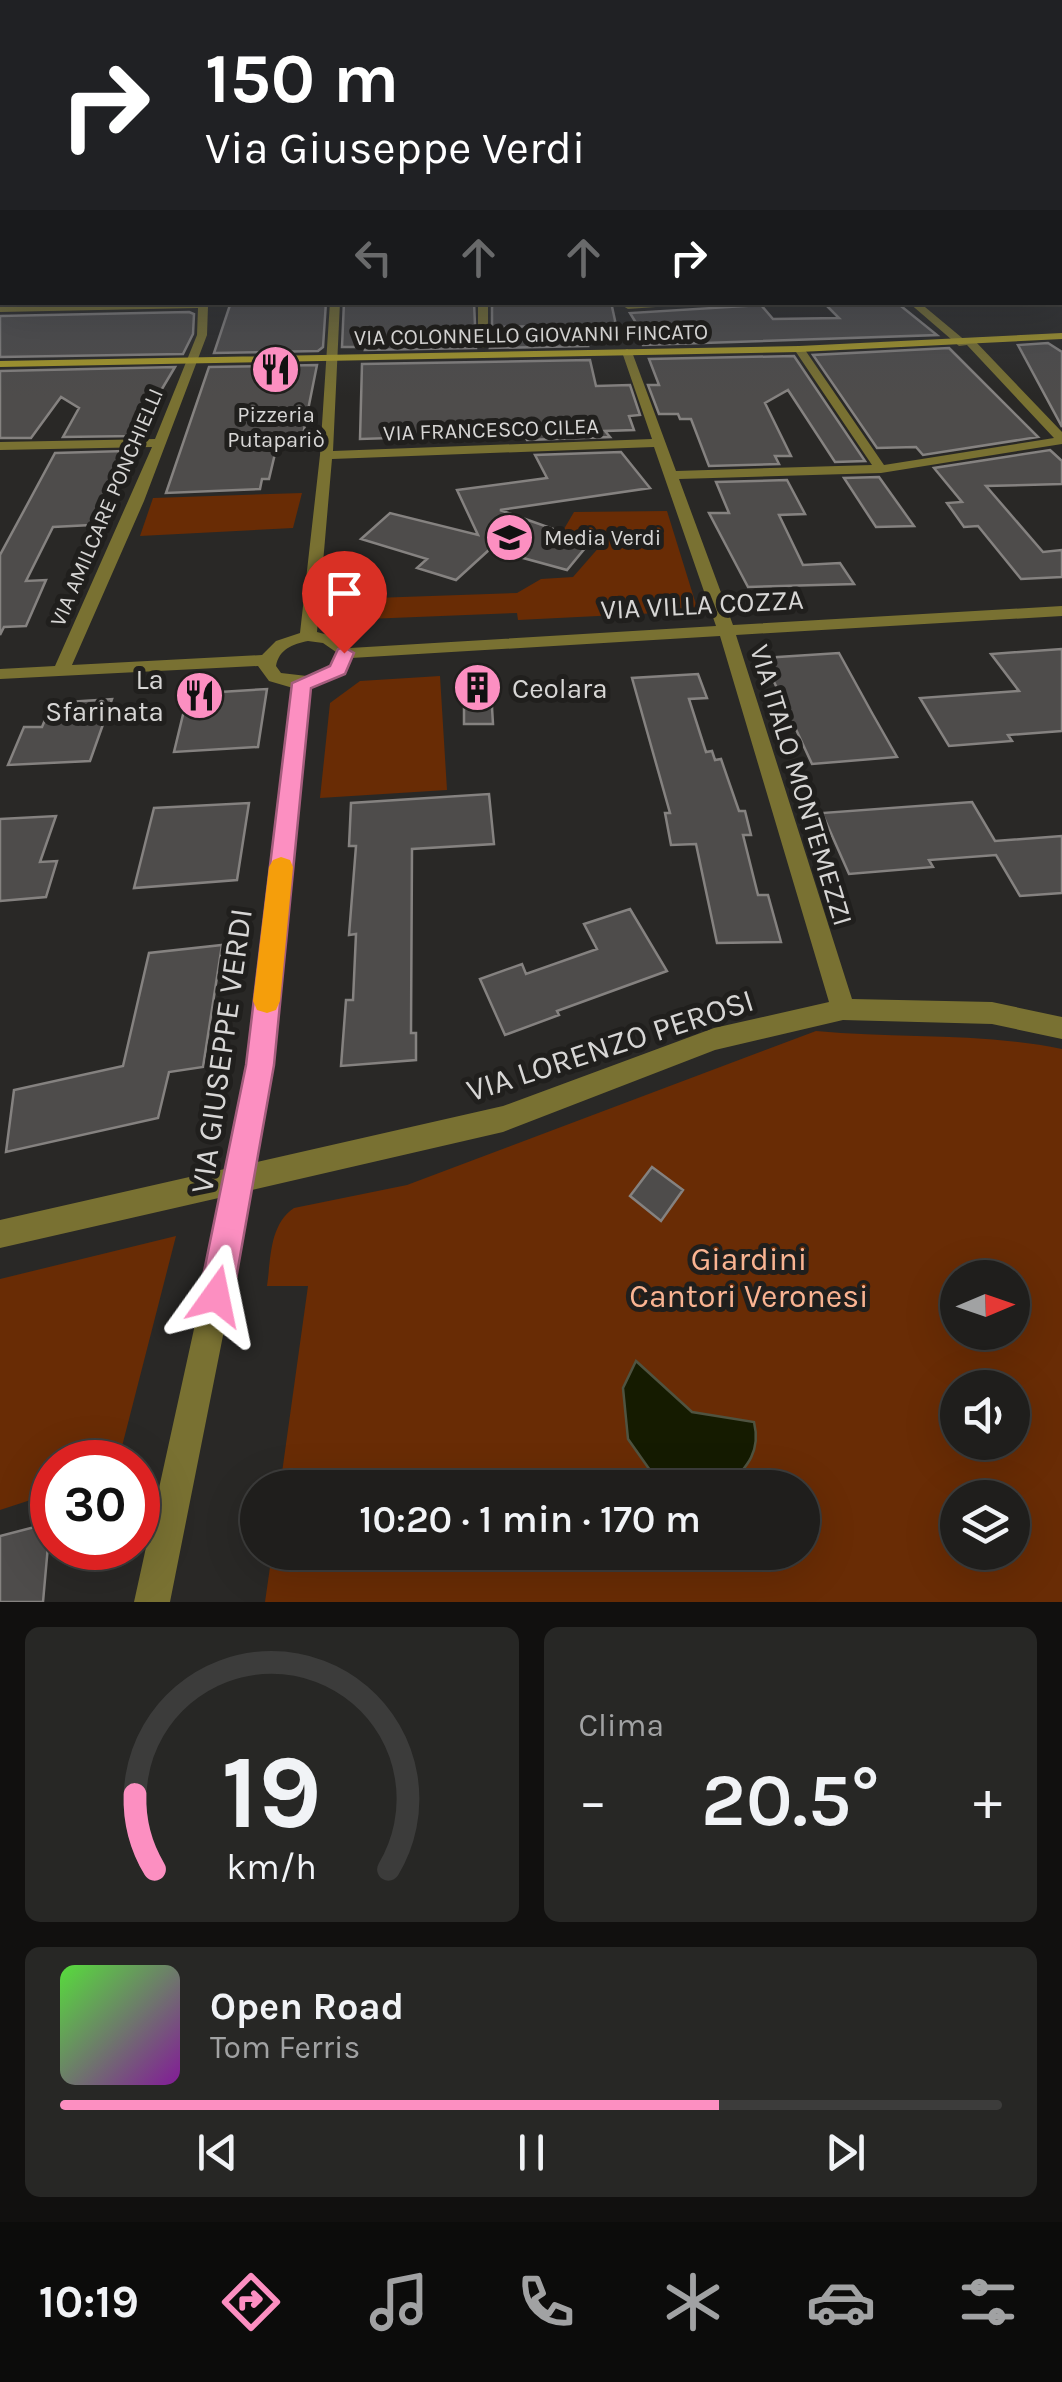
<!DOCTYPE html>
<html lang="it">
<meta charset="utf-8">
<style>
body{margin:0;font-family:Karla,sans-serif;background:#272725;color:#f1f3f6;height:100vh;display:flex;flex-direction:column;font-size:38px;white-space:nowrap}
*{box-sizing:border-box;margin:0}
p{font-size:32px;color:#a1a2a3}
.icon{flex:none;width:55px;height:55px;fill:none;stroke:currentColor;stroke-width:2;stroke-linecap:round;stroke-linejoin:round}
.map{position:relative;height:1602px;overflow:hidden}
.sheet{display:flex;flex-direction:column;gap:25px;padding:25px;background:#11100f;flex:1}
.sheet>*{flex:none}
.hud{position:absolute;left:0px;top:0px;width:1062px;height:305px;box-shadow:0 10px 40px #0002,0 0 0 2px #3c3c3b;background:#202124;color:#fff;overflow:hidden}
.needle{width:65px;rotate:88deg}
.fabs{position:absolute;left:940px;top:1260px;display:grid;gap:20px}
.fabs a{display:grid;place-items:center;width:90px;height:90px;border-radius:50%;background:#1f1e1c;box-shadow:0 10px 40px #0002,0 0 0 2px #3c3c3b;font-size:50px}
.speed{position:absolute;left:30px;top:1440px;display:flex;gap:20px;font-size:50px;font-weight:700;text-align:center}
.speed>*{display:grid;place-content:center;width:130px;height:130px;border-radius:50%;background:#1f1e1c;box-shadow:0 10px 40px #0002,0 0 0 2px #3c3c3b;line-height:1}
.speed .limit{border:15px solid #d22;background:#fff;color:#111}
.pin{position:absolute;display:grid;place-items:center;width:85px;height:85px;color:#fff;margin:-102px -42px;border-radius:50% 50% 50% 0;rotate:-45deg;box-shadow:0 0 10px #0007}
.pin .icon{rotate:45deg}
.me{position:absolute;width:110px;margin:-55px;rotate:12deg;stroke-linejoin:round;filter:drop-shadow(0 0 8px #0008)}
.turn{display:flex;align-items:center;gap:35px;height:210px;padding:0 40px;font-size:45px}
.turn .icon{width:130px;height:130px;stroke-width:2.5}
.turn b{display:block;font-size:70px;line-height:85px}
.lanes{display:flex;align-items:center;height:95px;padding:0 40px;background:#0003;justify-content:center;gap:50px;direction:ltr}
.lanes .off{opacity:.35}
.big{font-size:75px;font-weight:600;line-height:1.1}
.sheet .card{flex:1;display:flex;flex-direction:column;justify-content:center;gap:15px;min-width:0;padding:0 35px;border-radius:15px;background:#272725}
.sheet .dial{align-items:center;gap:0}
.dial svg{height:260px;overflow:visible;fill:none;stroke:#3c3c3b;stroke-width:7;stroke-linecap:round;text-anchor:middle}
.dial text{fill:#f1f3f6;stroke:none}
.song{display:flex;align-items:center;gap:30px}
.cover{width:120px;height:120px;border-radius:15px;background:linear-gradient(135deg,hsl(110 70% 55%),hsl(290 70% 35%))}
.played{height:10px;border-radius:5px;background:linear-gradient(90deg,#fc8fc1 70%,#3c3c3b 70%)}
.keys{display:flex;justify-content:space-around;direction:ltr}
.heat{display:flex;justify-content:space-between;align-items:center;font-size:55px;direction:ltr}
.sheet .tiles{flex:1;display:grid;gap:25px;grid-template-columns:1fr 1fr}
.card:last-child{grid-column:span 2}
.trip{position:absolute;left:240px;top:1470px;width:580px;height:100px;border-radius:50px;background:#1f1e1c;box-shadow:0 10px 40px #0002,0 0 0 2px #3c3c3b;font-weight:600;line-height:100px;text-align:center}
.menu{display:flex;height:160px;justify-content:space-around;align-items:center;background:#0c0c0b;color:#a1a2a3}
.menu .icon{width:70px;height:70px}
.menu .on{color:#fc8fc1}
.menu b{font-size:45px;color:#f1f3f6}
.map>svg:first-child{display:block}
</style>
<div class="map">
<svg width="1062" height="1602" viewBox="0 0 1062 1602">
<rect width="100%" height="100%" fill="#292826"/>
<path fill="#692c05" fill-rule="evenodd" d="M302,493L293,528L140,536L153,498Z
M667,511L698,611L518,620L517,613L342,620L345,599L517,593L541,579L573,577L601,545L561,534L574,512Z
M440,676L447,790L320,798L330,703L360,681Z
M816,1031C898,1039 981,1032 1062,1049V1602H265L272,1553L802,1552V1488L280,1487L308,1286H267C271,1259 269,1225 294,1208L407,1185ZM958,1278H1012V1332H958ZM958,1388H1012V1442H958ZM958,1498H1012V1552H958Z
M176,1236L118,1462H52V1493L0,1510V1279Z"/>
<path fill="#151b00" stroke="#4f5340" stroke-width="2.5" d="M636,1361L692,1412L754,1422C761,1451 748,1466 728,1486L679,1487L652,1473L628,1439L623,1388Z"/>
<path fill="#4e4c4b" stroke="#858280" stroke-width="2.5" d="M231,302H326L323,347L318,351L214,353Z
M344,302H474L476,348L365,350L366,347H342Z
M492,302H611L616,325L492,327Z
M823,302H896L937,335L643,345L641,331L630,313L761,305L773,319L839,318Z
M189,312L194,314L193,334L183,354L0,357V316Z
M586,339L588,346L490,348L492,341Z
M1048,343L1062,352V427L1018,345Z
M949,348L1038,437L923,455L916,447L877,448L813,355Z
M794,356L865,461L835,462L788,390L765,403L791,456H775L779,464L709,466L691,419H680L678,414H659L648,385H659L649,359Z
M590,360L596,386L630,385L640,415L629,416L634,430L605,431L610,437L527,440L524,434L360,439L362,364Z
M317,365L302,440L278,441L269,479H262L260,489L166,493L209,367Z
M175,367L134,436L63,437L79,408L61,397L31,438H0V371Z
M1050,450L1062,461V484L986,486L1043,552L1062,550V577L1021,579L978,526L964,527L947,503L962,502L934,468Z
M124,451L121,456H126L91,525L53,527L26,581L46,580L26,626L4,627L0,635V555L55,453Z
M621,452L650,488L500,510L590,542L567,570L490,549L456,580L417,568L427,559L361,539L390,513L478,535L457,490L547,478L535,455Z
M879,477L914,526L876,527L844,478Z
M787,480L805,514L779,515L803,565L840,563L854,584L748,587L709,513H729L716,482Z
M1062,649V731L1008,735L1012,741L949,746L920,698L1019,691L991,654Z
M839,653L872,713L897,757L812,764L763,658Z
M490,674L493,724H464V675Z
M698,674L707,698L689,699L706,752L712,751L715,760L721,759L739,811H745L751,835H743L758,895H768L781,942L717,943L696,844L671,845L665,813H670L632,678Z
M267,689L258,747L174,752L188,694Z
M112,699L90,761L8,765L24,727H42L52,703Z
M489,794L494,844L412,849L411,1033H416V1060L341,1066L346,1000H353L356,934L349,935L356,846H349L351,803Z
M972,802L995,841L1062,836V893L1020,896L996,855L929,860L933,867L849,874L822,813Z
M249,803L237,880L134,888L154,808Z
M56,816L40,862L57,861L46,897L0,901V819Z
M630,909L667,971L557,1011L559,1015L505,1035L480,979L522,964L526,974L597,949L584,924Z
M222,945L203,1067L169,1072L158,1118L6,1152L14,1090L123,1066L149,953Z
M652,1167L683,1190L661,1221L630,1196Z
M50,1523L43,1602H0V1536Z"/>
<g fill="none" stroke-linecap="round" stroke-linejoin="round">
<path fill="#797132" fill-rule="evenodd" d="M0,176H2V180H0Z
M2,256V263L0,264V257Z
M211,302L208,306L207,335L144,501L72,665L262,655L276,641L300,633L320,455L330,302H340L333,451L652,439L622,352L627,349L632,352L676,471L872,465L794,349L799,346L803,347L884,465L1054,438L967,345L959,346L908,302H919L967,342L975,341L1062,432V444L881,473L679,479L733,625L1062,606V616L736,635L852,999L992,1002L1062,1017V1039L992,1024L843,1020L715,1050L503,1132L252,1190L170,1602H134L223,1197L0,1248V1220L229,1168L247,1065L293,688L269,681L258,666L0,679V669L55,666L152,447L0,450V442L155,439L197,335L198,308L0,312V306ZM654,447L716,626L350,648L339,638L317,632L332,459ZM720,636L829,1002L714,1028L503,1106L257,1162L273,1065L310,687L344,673L351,658ZM308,641L323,643L336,652L331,666L307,676L281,673L276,666C279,649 293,644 308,641Z
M478,302H488V331L632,329L637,332L632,335L488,337V345L483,348L478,345Z
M725,302L628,309L623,306L641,302Z"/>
<path fill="#797132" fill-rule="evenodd" d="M0,226H2V230H0Z
M1060,261H1062V267H1060Z"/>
<path fill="#a7992a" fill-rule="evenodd" d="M1062,333V339L799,352L0,367V361L799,346Z"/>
</g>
<linearGradient id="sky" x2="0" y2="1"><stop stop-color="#171615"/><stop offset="0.43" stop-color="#434852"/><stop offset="1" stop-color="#434852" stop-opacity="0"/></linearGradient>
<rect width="1062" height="396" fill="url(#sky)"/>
<path fill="#fc8fc1" stroke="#a45d7d" stroke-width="2.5" d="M344,647L354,653L345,674L311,688L274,1065L233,1296L228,1309L216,1314L204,1309L199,1296L246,1065L292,683L330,666L338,649Z"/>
<path fill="#f59e0b" d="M281,857L290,860L293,867L280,1001L276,1010L267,1013L257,1010L253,1001L269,867L273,860Z"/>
<defs>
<symbol id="restaurant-disc" viewBox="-11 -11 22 22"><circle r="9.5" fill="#fc8fc1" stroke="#201f1d"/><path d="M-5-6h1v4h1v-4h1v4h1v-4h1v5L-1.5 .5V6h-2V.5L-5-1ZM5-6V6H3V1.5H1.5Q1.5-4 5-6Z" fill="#111"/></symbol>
<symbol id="school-disc" viewBox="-11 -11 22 22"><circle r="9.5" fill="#fc8fc1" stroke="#201f1d"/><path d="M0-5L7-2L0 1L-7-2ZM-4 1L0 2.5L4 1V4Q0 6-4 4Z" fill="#111"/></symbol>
<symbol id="building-disc" viewBox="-11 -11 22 22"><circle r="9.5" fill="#fc8fc1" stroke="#201f1d"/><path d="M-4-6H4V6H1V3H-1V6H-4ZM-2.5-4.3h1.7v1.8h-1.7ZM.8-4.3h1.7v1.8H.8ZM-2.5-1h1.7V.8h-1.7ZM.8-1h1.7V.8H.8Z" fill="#111"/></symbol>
</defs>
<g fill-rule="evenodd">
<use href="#restaurant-disc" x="248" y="342" width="55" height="55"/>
<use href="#school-disc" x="482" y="510" width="55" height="55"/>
<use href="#building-disc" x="450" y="660" width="55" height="55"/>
<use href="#restaurant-disc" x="172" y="668" width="55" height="55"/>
</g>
<g text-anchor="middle" stroke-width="10" stroke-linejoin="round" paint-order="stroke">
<g font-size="22" fill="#d7d6d5" stroke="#201f1d">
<text transform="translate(531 334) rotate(-1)" y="8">VIA COLONNELLO GIOVANNI FINCATO</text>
<text transform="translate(491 429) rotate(-2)" y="8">VIA FRANCESCO CILEA</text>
<text transform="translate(106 507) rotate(-67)" y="8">VIA AMILCARE PONCHIELLI</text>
</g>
<g font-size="22" fill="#d7d6d5" stroke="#201f1d">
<text x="276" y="422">Pizzeria<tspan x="276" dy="25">Putapariò</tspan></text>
<text x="544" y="545" text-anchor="start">Media Verdi</text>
</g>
<g font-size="28" fill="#d7d6d5" stroke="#201f1d">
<text transform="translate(702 604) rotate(-3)" y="10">VIA VILLA COZZA</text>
<text transform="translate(802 785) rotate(73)" y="10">VIA ITALO MONTEMEZZI</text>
</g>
<g font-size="28" fill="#d7d6d5" stroke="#201f1d" text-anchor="end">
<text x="164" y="689">La<tspan x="164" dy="32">Sfarinata</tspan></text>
<text x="512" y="698" text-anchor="start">Ceolara</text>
</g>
<g font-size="32" fill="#d7d6d5" stroke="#201f1d">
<text transform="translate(610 1045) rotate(-18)" y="11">VIA LORENZO PEROSI</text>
<text transform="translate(221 1051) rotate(-82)" y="11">VIA GIUSEPPE VERDI</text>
</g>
<g font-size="32" fill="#fab492" stroke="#201f1d">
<text x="749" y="1270">Giardini<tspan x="749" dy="37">Cantori Veronesi</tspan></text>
</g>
</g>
</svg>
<div class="fabs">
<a><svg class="needle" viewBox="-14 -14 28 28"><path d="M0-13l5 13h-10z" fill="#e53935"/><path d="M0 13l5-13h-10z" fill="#a1a2a3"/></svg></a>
<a><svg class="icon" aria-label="sound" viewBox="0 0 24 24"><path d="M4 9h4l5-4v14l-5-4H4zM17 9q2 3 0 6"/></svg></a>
<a><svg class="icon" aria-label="layers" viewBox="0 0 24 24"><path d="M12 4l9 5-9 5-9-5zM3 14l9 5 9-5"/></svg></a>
</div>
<div class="speed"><div class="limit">30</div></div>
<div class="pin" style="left:344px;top:653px;background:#d93025"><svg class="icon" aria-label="arrive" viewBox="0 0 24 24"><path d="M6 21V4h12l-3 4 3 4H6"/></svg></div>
<svg class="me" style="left:216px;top:1296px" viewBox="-20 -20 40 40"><path d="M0-17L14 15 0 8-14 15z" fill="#fc8fc1" stroke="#fff" stroke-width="4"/></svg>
<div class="trip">10:20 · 1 min · 170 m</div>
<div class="hud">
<div class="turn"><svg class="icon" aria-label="right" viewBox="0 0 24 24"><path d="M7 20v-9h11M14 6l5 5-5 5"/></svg><div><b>150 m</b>Via Giuseppe Verdi</div></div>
<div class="lanes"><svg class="icon off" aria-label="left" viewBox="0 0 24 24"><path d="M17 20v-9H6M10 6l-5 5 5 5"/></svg><svg class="icon off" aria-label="ahead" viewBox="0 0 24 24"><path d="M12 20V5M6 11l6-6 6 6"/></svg><svg class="icon off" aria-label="ahead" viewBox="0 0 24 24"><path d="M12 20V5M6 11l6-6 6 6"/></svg><svg class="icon" aria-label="right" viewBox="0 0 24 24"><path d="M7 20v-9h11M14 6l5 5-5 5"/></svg></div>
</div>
</div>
<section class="sheet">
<div class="tiles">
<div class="card dial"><svg viewBox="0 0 100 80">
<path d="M14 69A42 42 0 1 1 86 69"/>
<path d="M14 69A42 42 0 0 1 8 46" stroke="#fc8fc1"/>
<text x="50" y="56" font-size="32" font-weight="700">19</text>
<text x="50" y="72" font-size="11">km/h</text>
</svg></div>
<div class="card"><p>Clima</p>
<div class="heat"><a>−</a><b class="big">20.5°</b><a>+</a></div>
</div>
<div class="card">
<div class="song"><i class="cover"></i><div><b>Open Road</b><p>Tom Ferris</p></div></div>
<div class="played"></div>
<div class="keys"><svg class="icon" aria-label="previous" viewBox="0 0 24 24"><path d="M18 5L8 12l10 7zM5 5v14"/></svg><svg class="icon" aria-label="pause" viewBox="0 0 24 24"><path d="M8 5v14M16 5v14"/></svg><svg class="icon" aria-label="next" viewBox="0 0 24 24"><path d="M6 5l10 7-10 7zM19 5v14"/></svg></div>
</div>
</div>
</section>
<nav class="menu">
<b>10:19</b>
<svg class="icon on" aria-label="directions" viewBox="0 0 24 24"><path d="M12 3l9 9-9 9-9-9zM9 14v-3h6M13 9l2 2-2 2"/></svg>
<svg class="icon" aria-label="music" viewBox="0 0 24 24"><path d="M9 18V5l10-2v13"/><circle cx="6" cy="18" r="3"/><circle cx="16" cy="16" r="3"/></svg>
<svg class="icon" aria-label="phone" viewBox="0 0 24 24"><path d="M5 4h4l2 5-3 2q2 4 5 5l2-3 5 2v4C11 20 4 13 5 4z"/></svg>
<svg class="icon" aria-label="climate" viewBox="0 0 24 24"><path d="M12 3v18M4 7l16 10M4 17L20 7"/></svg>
<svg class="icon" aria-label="car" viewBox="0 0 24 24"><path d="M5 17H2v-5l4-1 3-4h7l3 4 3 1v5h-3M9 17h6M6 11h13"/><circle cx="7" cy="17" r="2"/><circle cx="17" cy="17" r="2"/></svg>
<svg class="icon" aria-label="filters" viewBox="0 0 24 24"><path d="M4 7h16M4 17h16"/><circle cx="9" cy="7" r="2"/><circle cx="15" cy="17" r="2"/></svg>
</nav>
